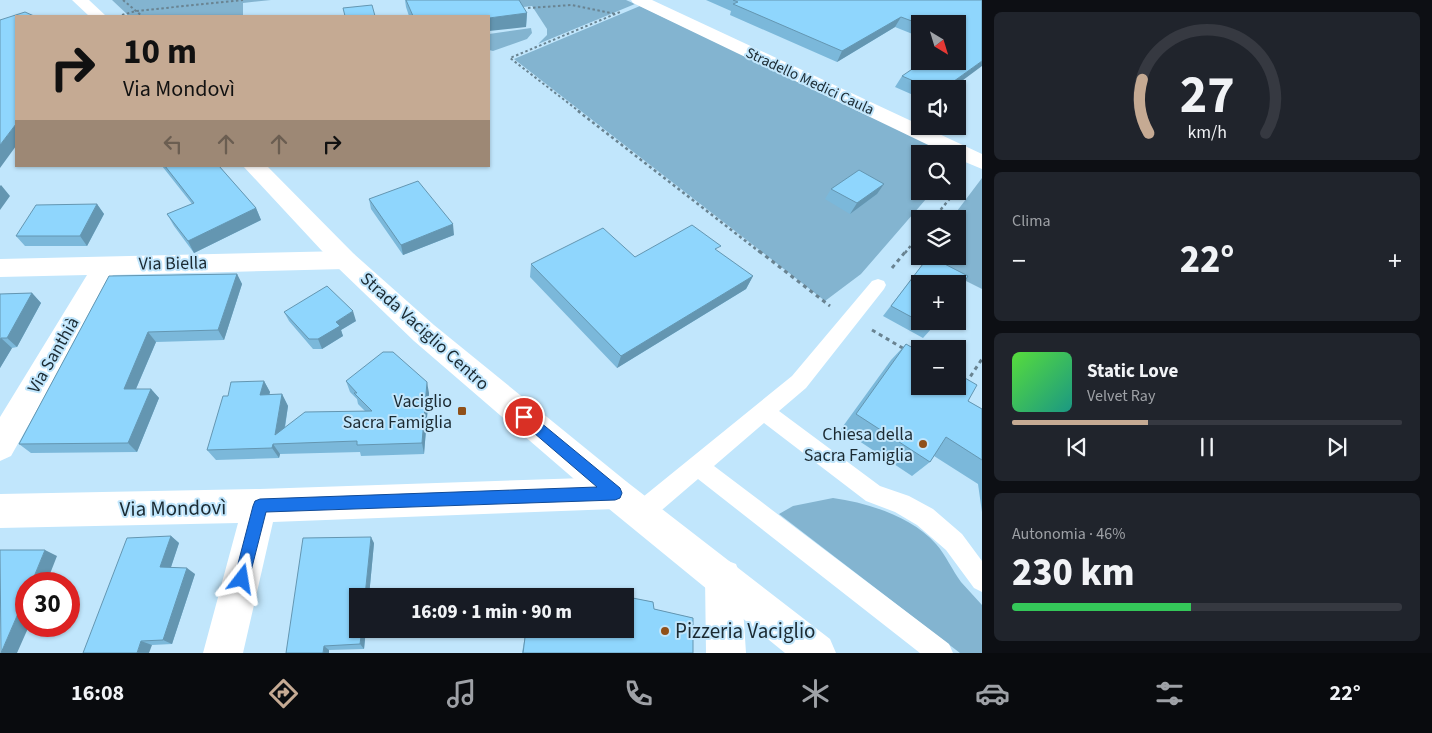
<!DOCTYPE html>
<html lang="it">
<meta charset="utf-8">
<style>
body{margin:0;font-family:"Source Sans 3",sans-serif;background:#20242c;color:#f1f3f6;height:100vh;display:flex;flex-direction:column;font-size:19px;white-space:nowrap}
*{box-sizing:border-box;margin:0}
p{font-size:16px;color:#9ea1a6}
.icon{flex:none;width:28px;height:28px;fill:none;stroke:currentColor;stroke-width:2;stroke-linecap:round;stroke-linejoin:round}
.map{position:relative;flex:1;overflow:hidden}
.panel{display:flex;flex-direction:column;gap:12px;padding:12px;background:#0d0f14;width:450px}
.panel>*{flex:none}
.top-card{position:absolute;left:15px;top:15px;width:475px;height:152px;border-radius:0px;box-shadow:0 1px 4px #0004;background:#c5aa93;color:#111;overflow:hidden}
.needle{width:32px;rotate:142deg}
.fabs{position:absolute;left:911px;top:15px;display:grid;gap:10px}
.fabs a{display:grid;place-items:center;width:55px;height:55px;border-radius:0px;background:#171b24;box-shadow:0 1px 4px #0004;font-size:25px}
.speed{position:absolute;left:15px;top:572px;display:flex;gap:10px;font-size:25px;font-weight:700;text-align:center}
.speed>*{display:grid;place-content:center;width:65px;height:65px;border-radius:50%;background:#171b24;box-shadow:0 1px 4px #0004;line-height:1}
.speed .limit{border:8px solid #d22;background:#fff;color:#111}
.pin{position:absolute;display:grid;place-items:center;width:42px;height:42px;color:#fff;margin:-21px;border:2px solid #fff;border-radius:50%;box-shadow:0 1px 5px #0007}
.me{position:absolute;width:55px;margin:-28px;rotate:14deg;stroke-linejoin:round;filter:drop-shadow(0 0 4px #0008)}
.turn{display:flex;align-items:center;gap:18px;height:105px;padding:0 25px;font-size:22px}
.turn .icon{width:65px;height:65px;stroke-width:2.5}
.turn b{display:block;font-size:35px;line-height:42px}
.lanes{display:flex;align-items:center;height:48px;padding:0 25px;background:#0003;justify-content:center;gap:25px;direction:ltr}
.lanes .off{opacity:.35}
.big{font-size:38px;font-weight:800;line-height:1.1}
.panel .widget{flex:1;display:flex;flex-direction:column;justify-content:center;gap:8px;min-width:0;padding:0 18px;border-radius:8px;background:#20242c}
.panel .dial{align-items:center;gap:0}
.dial svg{height:130px;overflow:visible;fill:none;stroke:#363941;stroke-width:7;stroke-linecap:round;text-anchor:middle}
.dial text{fill:#f1f3f6;stroke:none}
.song{display:flex;align-items:center;gap:15px}
.cover{width:60px;height:60px;border-radius:8px;background:linear-gradient(135deg,hsl(110 70% 55%),hsl(170 70% 35%))}
.played{height:5px;border-radius:2px;background:linear-gradient(90deg,#c5aa93 35%,#363941 35%)}
.keys{display:flex;justify-content:space-around;direction:ltr}
.heat{display:flex;justify-content:space-between;align-items:center;font-size:28px;direction:ltr}
.charge{height:8px;border-radius:4px;background:linear-gradient(90deg,#34c759 46%,#363941 0)}
.trip{position:absolute;left:349px;top:588px;width:285px;height:50px;border-radius:0px;background:#171b24;box-shadow:0 1px 4px #0004;font-weight:800;line-height:50px;text-align:center}
.tabs{display:flex;height:80px;justify-content:space-around;align-items:center;background:#090b0e;color:#9ea1a6}
.tabs .icon{width:35px;height:35px}
.tabs .selected{color:#c5aa93}
.tabs b{font-size:22px;color:#f1f3f6}
main{display:flex;flex:1;min-height:0}
.map>svg:first-child{display:block}
</style>
<main>
<div class="map">
<svg width="982" height="653" viewBox="0 0 982 653">
<rect width="100%" height="100%" fill="#c1e6fc"/>
<path fill="#83b4d0" d="M112,0H271L243,3V16H129Z
M441,0H626L635,4L538,44L547,35V29L532,6L515,8Z
M640,6L951,154H920V191H933L861,274L825,301L514,59Z
M531,28L532,33L527,39L493,51L489,50V34Z
M982,178V289L920,258L922,256H958V219H951Z
M833,498C868,503 911,516 936,544C946,555 952,570 961,582C968,590 975,597 982,605V653H960L779,514L793,506Z"/>
<g fill="none" stroke-linecap="round" stroke-linejoin="round">
<path stroke="#698391" stroke-width="2" stroke-dasharray="2.5 2.5" stroke-linecap="butt" d="M123,0L142,16
M528,8L572,5L616,14
M122,15L136,11L243,0
M580,112L510,58L620,12"/>
<path stroke="#698391" stroke-width="2.5" stroke-dasharray="3 3" stroke-linecap="butt" d="M578,111L761,253
M958,189L966,180
M933,219L956,191
M905,253L920,234"/>
<path stroke="#698391" stroke-width="3" stroke-dasharray="4 4" stroke-linecap="butt" d="M759,251L830,306
M892,268L906,251
M872,330L906,350
M966,383L982,359"/>
<path fill="#fff" fill-rule="evenodd" d="M878,279L884,281L886,285L884,289L806,388L779,411L880,486L909,496L933,509L962,534L982,561V592L974,588L946,550L917,525L895,512L866,501L764,423L714,466L949,644L953,653H920L698,479L649,521L641,524L633,521L630,513L633,505L792,376L872,281Z"/>
<path fill="#fff" fill-rule="evenodd" d="M631,0H652L982,154V169L958,159V154H947L633,3Z
M345,251L354,254L358,260L354,266L345,269L113,275L11,456L0,461V417L87,275L0,277V259Z
M615,477L627,482L632,493L627,504L615,509L273,522L243,653H203L238,523L0,528V494L260,489Z
M723,559L736,564L741,577L746,653H706L705,577L710,564Z"/>
<path fill="#fff" fill-rule="evenodd" d="M72,0H89L106,16H89Z
M243,166H267L354,254L434,325L627,482L830,639L836,653H785L603,504L414,341L336,266Z"/>
</g>
<path fill="#7bb8da" d="M405,0H519L527,13L526,27L489,16H409L406,7Z
M706,0H982L951,89H920V98L895,87L902,76L958,61V24H920V37L895,27L837,62L730,15L731,11Z
M162,166H219L256,208L261,220L194,253L174,226L167,214L192,204Z
M831,189L877,194L850,214L825,199Z
M369,199L454,235L403,255L371,209Z
M97,204L104,214L87,246H25L16,236Z
M718,252L753,276L746,289L617,368L530,277L531,264Z
M929,256L932,328L923,338L883,316Z
M237,274L242,284L224,340L156,342L136,389H151L159,398L137,452L31,453L19,444L109,276Z
M32,293L41,303L17,347L12,348L0,368V294Z
M284,312L356,321L341,330L343,336L322,349H313L289,321Z
M906,344L968,401L982,409V512L978,484L934,456L930,462L912,476L841,429L891,360Z
M264,381L270,392L269,395L282,394L288,406L285,428L365,411L358,404L357,399L350,392L346,381L429,393L424,454L361,456L360,452L280,454L279,458L216,460L207,450L228,396Z
M171,536L179,543L171,567L195,574L172,644L152,645L83,653Z
M374,543L369,596H358V629H366L364,649L329,650L286,653Z
M607,593L653,602L654,609L693,618V653H522L526,630L601,631V629H625V596H605Z"/>
<path fill="#6496b1" d="M527,13L526,27L489,31V18Z
M901,17L895,27L837,62L842,51Z
M982,61V66L951,89H943Z
M16,124V146L0,168V145Z
M884,184L877,194L850,214L857,203Z
M1,185L10,196L0,210V186Z
M97,204L104,214L87,246L80,236Z
M256,208L261,220L194,253L188,241Z
M453,224L454,235L403,255L401,245Z
M237,274L242,284L224,340L218,330Z
M753,276L746,289L617,368L621,356Z
M32,293L41,303L17,347L7,338Z
M353,311L356,321L341,330L343,336L322,349L318,339L336,322Z
M148,332L156,342L132,398L124,389Z
M1,338L12,348L0,368V340Z
M264,381L270,392L266,406L260,395Z
M427,382L429,393L424,454L422,443Z
M151,389L159,398L137,452L128,443Z
M282,394L288,406L282,444L275,435Z
M273,444L280,454L279,458L272,448Z
M171,536L179,543L169,573L160,567Z
M371,537L374,543L369,596H365Z
M45,550L57,556L46,584H31Z
M187,568L195,574L172,644L163,640Z
M26,595V626H29L17,653H1Z
M362,629H366L364,649L360,644Z
M141,641L152,645L149,653H137Z
M324,646L329,650V653H323Z"/>
<path fill="#8fd6fd" stroke="#6496b1" d="M406,0H519L527,13L489,18V16H413Z
M733,0H982V61L943,89H932L902,76L924,61H958V24H920L901,17L842,51L733,4L738,2Z
M372,5L375,16H345L343,8Z
M25,12L34,16H16V124L0,145V20Z
M165,166H219L256,208L188,241L167,214L194,203Z
M859,170L884,184L857,203L831,189Z
M418,181L453,224L401,245L369,199Z
M97,204L80,236H16L36,205Z
M692,225L721,246L715,249L753,276L621,356L531,264L603,228L635,257Z
M929,256L968,276L958,291V284H920V321H937L932,328L891,306Z
M237,274L218,330L148,332L124,389H151L128,443L19,444L109,276Z
M327,286L353,311L336,322L340,326L318,339H309L284,312Z
M32,293L7,338H1L0,340V294Z
M906,344L920,352V386H958V374L977,385L968,401L982,409V460L946,437L930,462L856,414Z
M383,352H393L427,382L422,443L357,445V441L273,444L272,448L207,450L223,396H228L231,382L264,381L260,395L282,394L275,435L305,412L372,411L354,393H357L346,381Z
M171,536L160,567L187,568L163,640L141,641L137,653H83L127,538Z
M371,537L365,596H358V629H362L360,644L324,646L323,653H286L303,538Z
M0,550H45L31,584H26V595L1,653Z
M607,593L653,602L654,609L693,618V653H523L526,630L605,631V629H625V596H607Z"/>
<path fill="#1a73e8" stroke="#114b97" d="M524,411L529,413L620,488L622,493L620,498L615,500L266,512L249,579L247,585L242,587L236,585L234,579L253,506L255,501L260,499L597,487L520,421L518,417L520,413Z"/>
<g fill="#905019" stroke="#c1e6fc" stroke-width="2">
<rect x="457" y="406" width="10" height="10" rx="2.5"/>
<circle cx="923" cy="444" r="5"/>
<circle cx="665" cy="631" r="5"/>
</g>
<g text-anchor="middle" stroke-width="4" stroke-linejoin="round" paint-order="stroke">
<g font-size="15" fill="#1b2a32" stroke="#c1e6fc">
<text transform="translate(810 81) rotate(25)" y="5">Stradello Medici Caula</text>
</g>
<g font-size="18" fill="#1b2a32" stroke="#c1e6fc">
<text transform="translate(173 263) rotate(-1)" y="6">Via Biella</text>
<text transform="translate(425 331) rotate(42)" y="6">Strada Vaciglio Centro</text>
<text transform="translate(53 355) rotate(-60)" y="6">Via Santhià</text>
</g>
<g font-size="18" fill="#1b2a32" stroke="#c1e6fc" text-anchor="end">
<text x="452" y="407">Vaciglio<tspan x="452" dy="21">Sacra Famiglia</tspan></text>
<text x="913" y="440">Chiesa della<tspan x="913" dy="21">Sacra Famiglia</tspan></text>
</g>
<g font-size="21" fill="#1b2a32" stroke="#c1e6fc">
<text transform="translate(173 508) rotate(-1)" y="7">Via Mondovì</text>
</g>
<g font-size="21" fill="#1b2a32" stroke="#c1e6fc" text-anchor="start">
<text x="675" y="638">Pizzeria Vaciglio</text>
</g>
</g>
</svg>
<div class="fabs">
<a><svg class="needle" viewBox="-14 -14 28 28"><path d="M0-13l5 13h-10z" fill="#e53935"/><path d="M0 13l5-13h-10z" fill="#9ea1a6"/></svg></a>
<a><svg class="icon" aria-label="sound" viewBox="0 0 24 24"><path d="M4 9h4l5-4v14l-5-4H4zM17 9q2 3 0 6"/></svg></a>
<a><svg class="icon" aria-label="search" viewBox="0 0 24 24"><circle cx="10" cy="10" r="6"/><path d="M15 15l6 6"/></svg></a>
<a><svg class="icon" aria-label="layers" viewBox="0 0 24 24"><path d="M12 4l9 5-9 5-9-5zM3 14l9 5 9-5"/></svg></a>
<a>+</a>
<a>−</a>
</div>
<div class="speed"><div class="limit">30</div></div>
<div class="pin" style="left:524px;top:417px;background:#d93025"><svg class="icon" aria-label="arrive" viewBox="0 0 24 24"><path d="M6 21V4h12l-3 4 3 4H6"/></svg></div>
<svg class="me" style="left:242px;top:579px" viewBox="-20 -20 40 40"><path d="M0-17L14 15 0 8-14 15z" fill="#1a73e8" stroke="#fff" stroke-width="4"/></svg>
<div class="trip">16:09 · 1 min · 90 m</div>
<div class="top-card">
<div class="turn"><svg class="icon" aria-label="right" viewBox="0 0 24 24"><path d="M7 20v-9h11M14 6l5 5-5 5"/></svg><div><b>10 m</b>Via Mondovì</div></div>
<div class="lanes"><svg class="icon off" aria-label="left" viewBox="0 0 24 24"><path d="M17 20v-9H6M10 6l-5 5 5 5"/></svg><svg class="icon off" aria-label="ahead" viewBox="0 0 24 24"><path d="M12 20V5M6 11l6-6 6 6"/></svg><svg class="icon off" aria-label="ahead" viewBox="0 0 24 24"><path d="M12 20V5M6 11l6-6 6 6"/></svg><svg class="icon" aria-label="right" viewBox="0 0 24 24"><path d="M7 20v-9h11M14 6l5 5-5 5"/></svg></div>
</div>
</div>
<section class="panel">
<div class="widget dial"><svg viewBox="0 0 100 80">
<path d="M14 69A42 42 0 1 1 86 69"/>
<path d="M14 69A42 42 0 0 1 10 36" stroke="#c5aa93"/>
<text x="50" y="56" font-size="32" font-weight="700">27</text>
<text x="50" y="72" font-size="11">km/h</text>
</svg></div>
<div class="widget"><p>Clima</p>
<div class="heat"><a>−</a><b class="big">22°</b><a>+</a></div>
</div>
<div class="widget">
<div class="song"><i class="cover"></i><div><b>Static Love</b><p>Velvet Ray</p></div></div>
<div class="played"></div>
<div class="keys"><svg class="icon" aria-label="previous" viewBox="0 0 24 24"><path d="M18 5L8 12l10 7zM5 5v14"/></svg><svg class="icon" aria-label="pause" viewBox="0 0 24 24"><path d="M8 5v14M16 5v14"/></svg><svg class="icon" aria-label="next" viewBox="0 0 24 24"><path d="M6 5l10 7-10 7zM19 5v14"/></svg></div>
</div>
<div class="widget"><p>Autonomia · 46%</p><b class="big">230 km</b><div class="charge"></div></div>
</section>
</main>
<nav class="tabs">
<b>16:08</b>
<svg class="icon selected" aria-label="directions" viewBox="0 0 24 24"><path d="M12 3l9 9-9 9-9-9zM9 14v-3h6M13 9l2 2-2 2"/></svg>
<svg class="icon" aria-label="music" viewBox="0 0 24 24"><path d="M9 18V5l10-2v13"/><circle cx="6" cy="18" r="3"/><circle cx="16" cy="16" r="3"/></svg>
<svg class="icon" aria-label="phone" viewBox="0 0 24 24"><path d="M5 4h4l2 5-3 2q2 4 5 5l2-3 5 2v4C11 20 4 13 5 4z"/></svg>
<svg class="icon" aria-label="climate" viewBox="0 0 24 24"><path d="M12 3v18M4 7l16 10M4 17L20 7"/></svg>
<svg class="icon" aria-label="car" viewBox="0 0 24 24"><path d="M5 17H2v-5l4-1 3-4h7l3 4 3 1v5h-3M9 17h6M6 11h13"/><circle cx="7" cy="17" r="2"/><circle cx="17" cy="17" r="2"/></svg>
<svg class="icon" aria-label="filters" viewBox="0 0 24 24"><path d="M4 7h16M4 17h16"/><circle cx="9" cy="7" r="2"/><circle cx="15" cy="17" r="2"/></svg>
<b>22°</b>
</nav>
